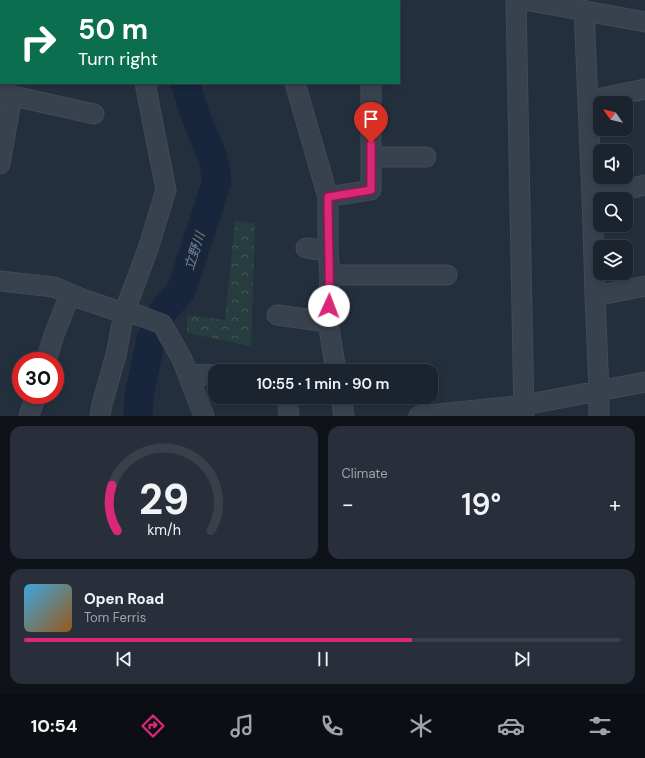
<!DOCTYPE html>
<meta charset="utf-8">
<style>
body{margin:0;font-family:"DM Sans","Noto Sans JP",sans-serif;background:#282f3a;color:#f1f3f6;height:100vh;display:flex;flex-direction:column;font-size:15px;white-space:nowrap}
*{box-sizing:border-box;margin:0}
p{font-size:13px;color:#a0a4aa}
.icon{flex:none;width:22px;height:22px;fill:none;stroke:currentColor;stroke-width:2;stroke-linecap:round;stroke-linejoin:round}
.map{position:relative;height:416px;overflow:hidden}
.sheet{display:flex;flex-direction:column;gap:10px;padding:10px;background:#0f1319;flex:1}
.sheet>*{flex:none}
.hud{position:absolute;left:0px;top:0px;width:400px;height:84px;box-shadow:0 2px 6px #0003,0 0 0 1px #39404a;background:#0b6e4f;color:#fff;overflow:hidden}
.needle{width:26px;rotate:304deg}
.tools{position:absolute;left:593px;top:96px;display:grid;gap:8px}
.tools a{display:grid;place-items:center;width:40px;height:40px;border-radius:8px;background:#1b232e;box-shadow:0 2px 6px #0003,0 0 0 1px #39404a;font-size:20px}
.speed{position:absolute;left:12px;top:352px;display:flex;gap:8px;font-size:20px;font-weight:700;text-align:center}
.speed>*{display:grid;place-content:center;width:52px;height:52px;border-radius:50%;background:#1b232e;box-shadow:0 2px 6px #0003,0 0 0 1px #39404a;line-height:1}
.speed .limit{border:6px solid #d22;background:#fff;color:#111}
.pin{position:absolute;display:grid;place-items:center;width:34px;height:34px;color:#fff;margin:-41px -17px;border-radius:50% 50% 50% 0;rotate:-45deg;box-shadow:0 0 4px #0007}
.pin .icon{rotate:45deg}
.me{position:absolute;width:44px;margin:-22px;rotate:2deg;stroke-linejoin:round;filter:drop-shadow(0 0 3px #0008)}
.turn{display:flex;align-items:center;gap:14px;height:84px;padding:0 12px;font-size:18px}
.turn .icon{width:52px;height:52px;stroke-width:2.5}
.turn b{display:block;font-size:28px;line-height:34px}
.big{font-size:30px;font-weight:600;line-height:1.1}
.sheet .tile{flex:1;display:flex;flex-direction:column;justify-content:center;gap:6px;min-width:0;padding:0 14px;border-radius:12px;background:#282f3a}
.sheet .dial{align-items:center;gap:0}
.dial svg{height:104px;overflow:visible;fill:none;stroke:#39404a;stroke-width:7;stroke-linecap:round;text-anchor:middle}
.dial text{fill:#f1f3f6;stroke:none}
.song{display:flex;align-items:center;gap:12px}
.cover{width:48px;height:48px;border-radius:6px;background:linear-gradient(135deg,hsl(200 70% 55%),hsl(30 70% 35%))}
.played{height:4px;border-radius:2px;background:linear-gradient(90deg,#db2777 65%,#39404a 65%)}
.keys{display:flex;justify-content:space-around;direction:ltr}
.heat{display:flex;justify-content:space-between;align-items:center;font-size:22px;direction:ltr}
.sheet .tiles{flex:1;display:grid;gap:10px;grid-template-columns:1fr 1fr}
.tile:last-child{grid-column:span 2}
.trip{position:absolute;left:208px;top:364px;width:230px;height:40px;border-radius:12px;background:#1b232e;box-shadow:0 2px 6px #0003,0 0 0 1px #39404a;font-weight:600;line-height:40px;text-align:center}
.dock{display:flex;height:64px;justify-content:space-around;align-items:center;background:#0b0e12;color:#a0a4aa}
.dock .icon{width:28px;height:28px}
.dock .active{color:#db2777}
.dock b{font-size:18px;color:#f1f3f6}
.map>svg:first-child{display:block}
</style>
<div class="map">
<svg width="645" height="416" viewBox="0 0 645 416">
<defs>
<pattern id="park-crowns" width="20" height="18" patternUnits="userSpaceOnUse"><rect width="20" height="18" fill="#263c3f"/><path d="M2 6a3 3 0 1 1 6 0M12 15a3 3 0 1 1 6 0" fill="none" stroke="#435659"/></pattern>
</defs>
<rect width="100%" height="100%" fill="#242f3e"/>
<path fill="url(#park-crowns)" d="M235,221L255,223L251,346L187,333V315L225,320Z"/>
<g fill="none" stroke-linecap="round" stroke-linejoin="round">
<path stroke="#17263c" stroke-width="29" d="M176,0V1
M138,416L139,396L151,339L163,311L181,291L217,181L213,158L196,117L185,83"/>
<defs>
<path id="minor" d="M132,0V1
M232,0V1
M516,0L524,416
M525,0L645,22
M256,1L261,0
M276,1L347,0
M372,1V0
M584,10L592,197L595,296L599,391V416
M295,83L328,197V251L330,275L328,322L336,371
M0,93L94,114
M588,101L645,89
M371,157H426
M0,164L12,96
M328,197L371,190V83
M592,197L645,185
M306,248L328,251
M330,275H447
M0,281L54,287L82,299L124,313L138,315L162,324L182,359L204,416
M595,296L645,286
M277,315L328,322
M46,361L54,335L70,294
M188,374L215,375
M287,397L289,416
M341,397L344,416
M29,416L36,395
M100,416L102,404L116,355L124,313L148,249L166,190L145,83
M419,416L524,405L645,382"/>
</defs>
<use href="#minor" stroke="#414a57" stroke-width="21"/>
<use href="#minor" stroke="#38414e" stroke-width="19"/>
</g>
<g fill="none" stroke-linecap="round" stroke-linejoin="round">
<defs>
<path id="route" d="M329,306C330,270 328,233 328,197L371,190V143"/>
</defs>
<use href="#route" stroke="#8e194d" stroke-width="10"/>
<use href="#route" stroke="#db2777" stroke-width="7"/>
</g>
<g text-anchor="middle" stroke-width="4" stroke-linejoin="round" paint-order="stroke">
<g font-size="13" font-style="italic" fill="#6d86a8" stroke="#1d2633">
<text transform="translate(194 251) rotate(-72)" y="5">立野川</text>
</g>
</g>
</svg>
<div class="tools">
<a><svg class="needle" viewBox="-14 -14 28 28"><path d="M0-13l5 13h-10z" fill="#e53935"/><path d="M0 13l5-13h-10z" fill="#a0a4aa"/></svg></a>
<a><svg class="icon" aria-label="sound" viewBox="0 0 24 24"><path d="M4 9h4l5-4v14l-5-4H4zM17 9q2 3 0 6"/></svg></a>
<a><svg class="icon" aria-label="search" viewBox="0 0 24 24"><circle cx="10" cy="10" r="6"/><path d="M15 15l6 6"/></svg></a>
<a><svg class="icon" aria-label="layers" viewBox="0 0 24 24"><path d="M12 4l9 5-9 5-9-5zM3 14l9 5 9-5"/></svg></a>
</div>
<div class="speed"><div class="limit">30</div></div>
<div class="pin" style="left:371px;top:143px;background:#d93025"><svg class="icon" aria-label="arrive" viewBox="0 0 24 24"><path d="M6 21V4h12l-3 4 3 4H6"/></svg></div>
<svg class="me" style="left:329px;top:306px" viewBox="-20 -20 40 40"><circle r="19" fill="#fff"/><path d="M0-13L10 11 0 6-10 11z" fill="#db2777"/></svg>
<div class="trip">10:55 · 1 min · 90 m</div>
<div class="hud">
<div class="turn"><svg class="icon" aria-label="right" viewBox="0 0 24 24"><path d="M7 20v-9h11M14 6l5 5-5 5"/></svg><div><b>50 m</b>Turn right</div></div>
</div>
</div>
<section class="sheet">
<div class="tiles">
<div class="tile dial"><svg viewBox="0 0 100 80">
<path d="M14 69A42 42 0 1 1 86 69"/>
<path d="M14 69A42 42 0 0 1 10 34" stroke="#db2777"/>
<text x="50" y="56" font-size="32" font-weight="700">29</text>
<text x="50" y="72" font-size="11">km/h</text>
</svg></div>
<div class="tile"><p>Climate</p>
<div class="heat"><a>−</a><b class="big">19°</b><a>+</a></div>
</div>
<div class="tile">
<div class="song"><i class="cover"></i><div><b>Open Road</b><p>Tom Ferris</p></div></div>
<div class="played"></div>
<div class="keys"><svg class="icon" aria-label="previous" viewBox="0 0 24 24"><path d="M18 5L8 12l10 7zM5 5v14"/></svg><svg class="icon" aria-label="pause" viewBox="0 0 24 24"><path d="M8 5v14M16 5v14"/></svg><svg class="icon" aria-label="next" viewBox="0 0 24 24"><path d="M6 5l10 7-10 7zM19 5v14"/></svg></div>
</div>
</div>
</section>
<nav class="dock">
<b>10:54</b>
<svg class="icon active" aria-label="directions" viewBox="0 0 24 24"><path d="M12 3l9 9-9 9-9-9zM9 14v-3h6M13 9l2 2-2 2"/></svg>
<svg class="icon" aria-label="music" viewBox="0 0 24 24"><path d="M9 18V5l10-2v13"/><circle cx="6" cy="18" r="3"/><circle cx="16" cy="16" r="3"/></svg>
<svg class="icon" aria-label="phone" viewBox="0 0 24 24"><path d="M5 4h4l2 5-3 2q2 4 5 5l2-3 5 2v4C11 20 4 13 5 4z"/></svg>
<svg class="icon" aria-label="climate" viewBox="0 0 24 24"><path d="M12 3v18M4 7l16 10M4 17L20 7"/></svg>
<svg class="icon" aria-label="car" viewBox="0 0 24 24"><path d="M5 17H2v-5l4-1 3-4h7l3 4 3 1v5h-3M9 17h6M6 11h13"/><circle cx="7" cy="17" r="2"/><circle cx="17" cy="17" r="2"/></svg>
<svg class="icon" aria-label="filters" viewBox="0 0 24 24"><path d="M4 7h16M4 17h16"/><circle cx="9" cy="7" r="2"/><circle cx="15" cy="17" r="2"/></svg>
</nav>
